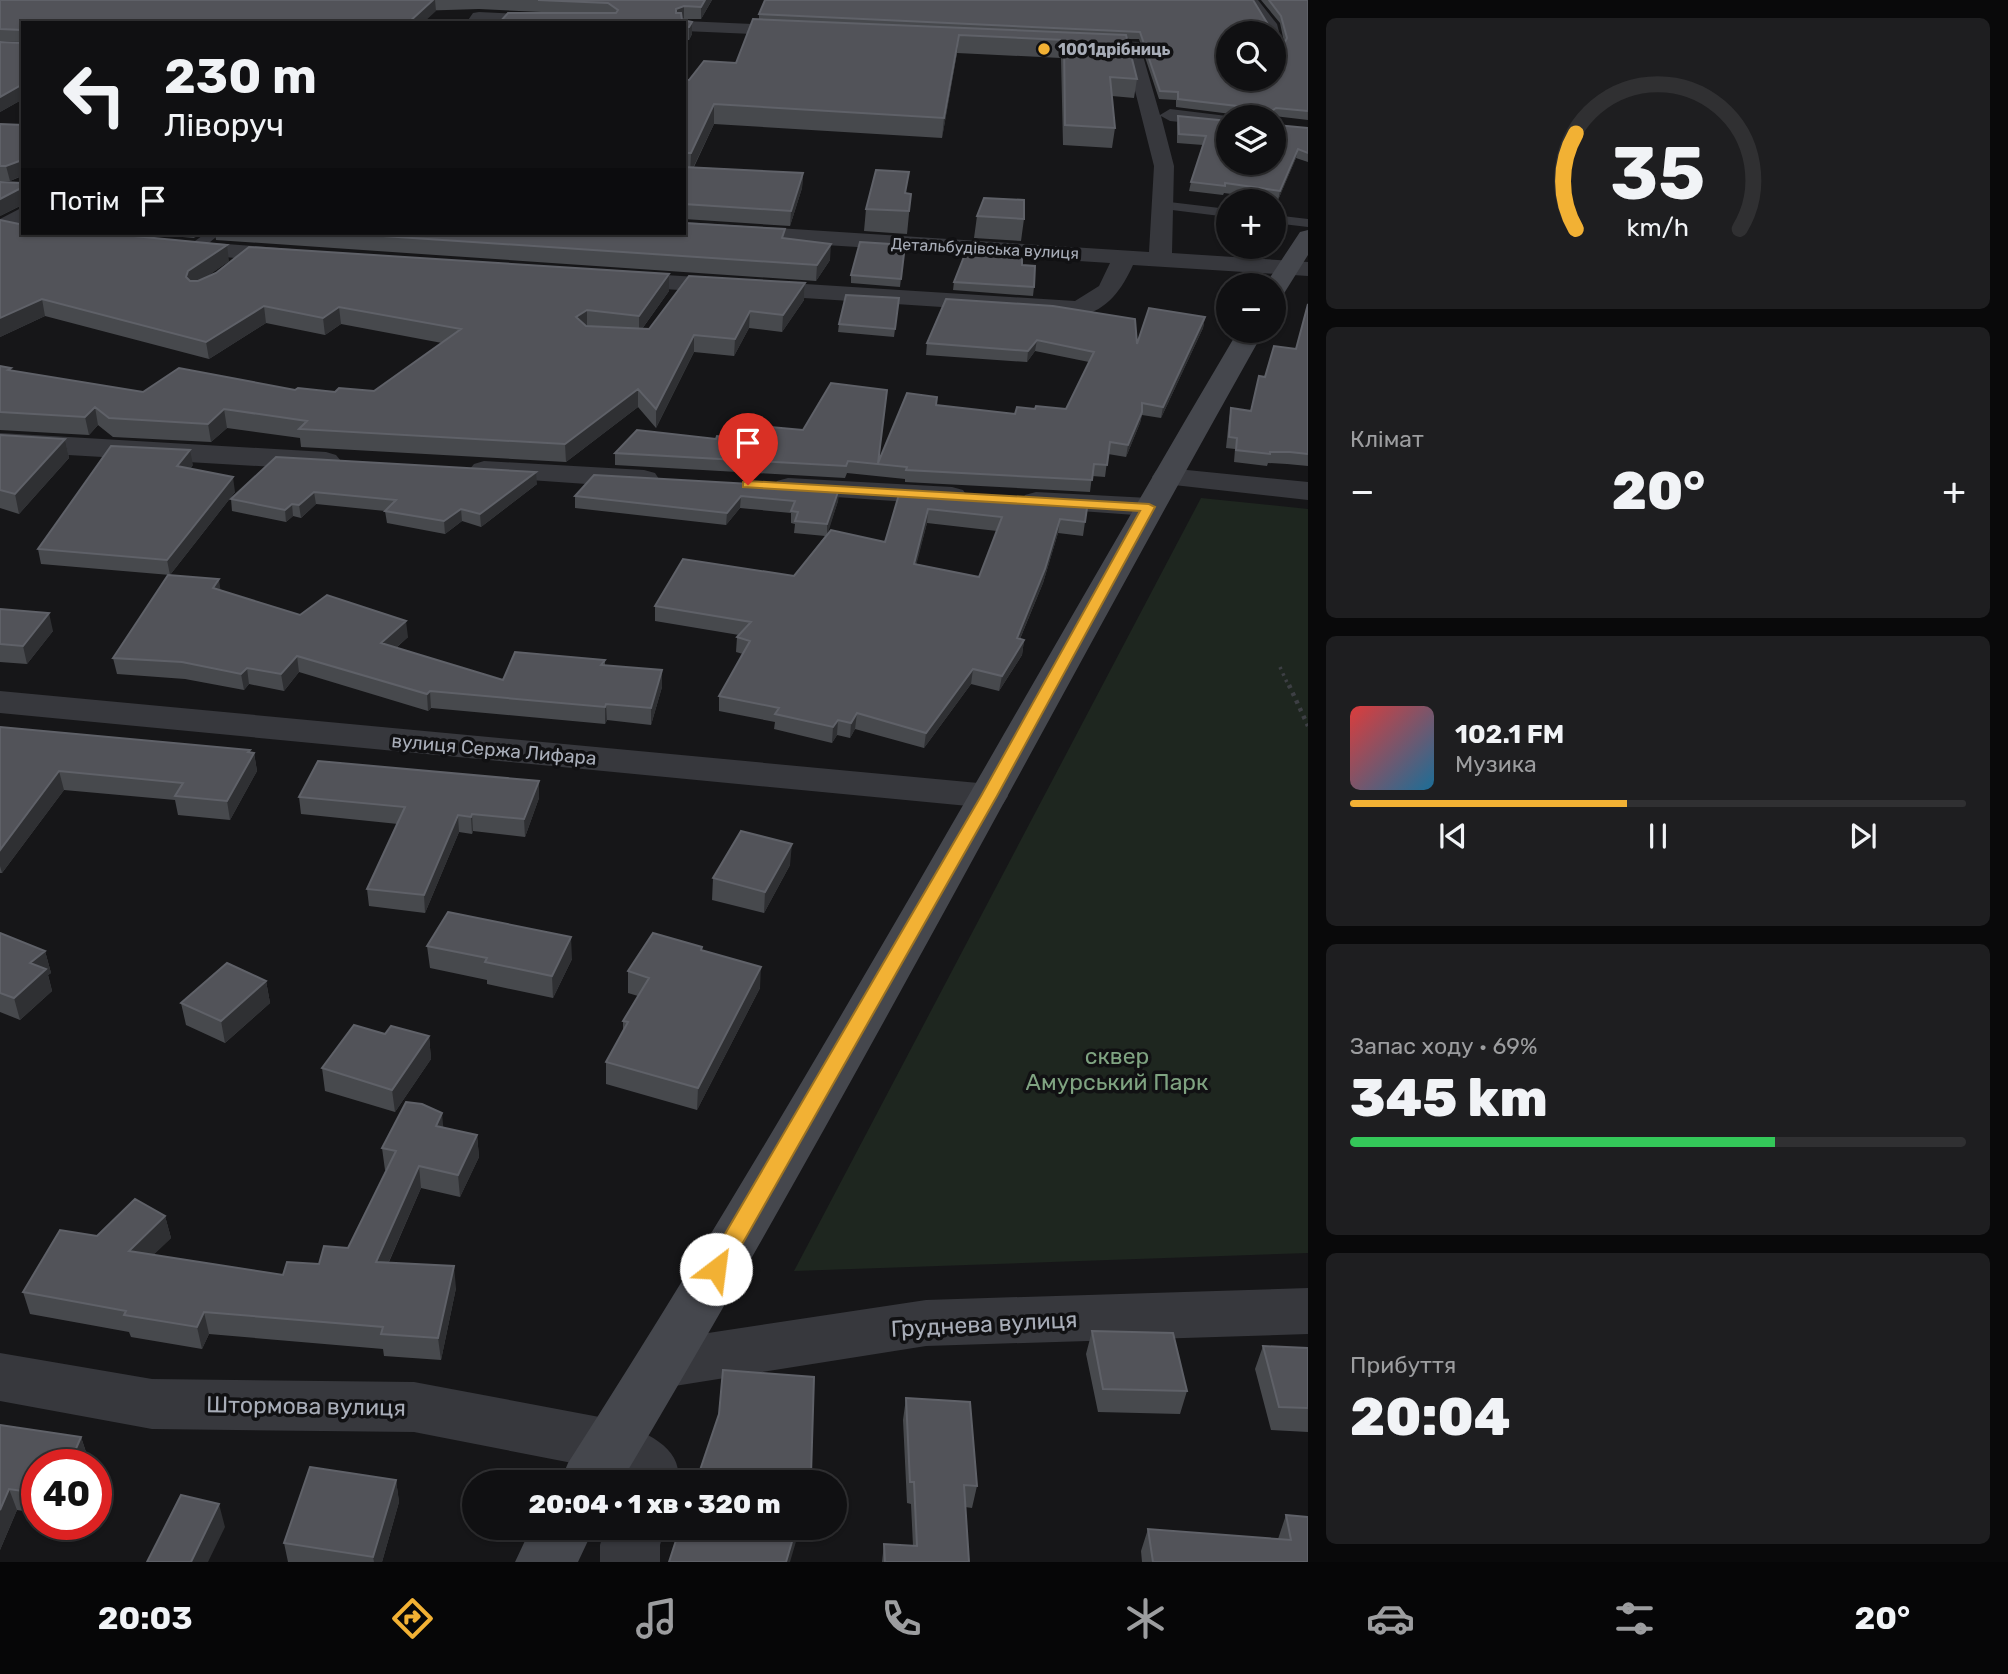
<!DOCTYPE html>
<html lang="uk">
<meta charset="utf-8">
<style>
body{margin:0;font-family:Rubik,sans-serif;background:#1e1e20;color:#f1f3f6;height:100vh;display:flex;flex-direction:column;font-size:26px;white-space:nowrap}
*{box-sizing:border-box;margin:0}
p{font-size:23px;color:#9c9d9f}
.icon{flex:none;width:38px;height:38px;fill:none;stroke:currentColor;stroke-width:2;stroke-linecap:round;stroke-linejoin:round}
.map{position:relative;flex:1;overflow:hidden}
.sheet{display:flex;flex-direction:column;gap:18px;padding:18px;background:#09090a;width:700px}
.sheet>*{flex:none}
.banner{position:absolute;left:21px;top:21px;width:665px;height:214px;border-radius:0px;box-shadow:0 2px 5px #0004,0 0 0 2px #303032;background:#101012;color:#f1f3f6;overflow:hidden}
.controls{position:absolute;left:1216px;top:21px;display:grid;gap:14px}
.controls a{display:grid;place-items:center;width:70px;height:70px;border-radius:50%;background:#101012;box-shadow:0 2px 5px #0004,0 0 0 2px #303032;font-size:35px}
.speed{position:absolute;left:21px;top:1449px;display:flex;gap:14px;font-size:35px;font-weight:700;text-align:center}
.speed>*{display:grid;place-content:center;width:91px;height:91px;border-radius:50%;background:#101012;box-shadow:0 2px 5px #0004,0 0 0 2px #303032;line-height:1}
.speed .limit{border:10px solid #d22;background:#fff;color:#111}
.pin{position:absolute;display:grid;place-items:center;width:60px;height:60px;color:#fff;margin:-72px -30px;border-radius:50% 50% 50% 0;rotate:-45deg;box-shadow:0 0 7px #0007}
.pin .icon{rotate:45deg}
.me{position:absolute;width:77px;margin:-38px;rotate:30deg;stroke-linejoin:round;filter:drop-shadow(0 0 5px #0008)}
.turn{display:flex;align-items:center;gap:24px;height:147px;padding:0 28px;font-size:32px}
.turn .icon{width:91px;height:91px;stroke-width:2.5}
.turn b{display:block;font-size:49px;line-height:60px}
.then{display:flex;align-items:center;height:66px;padding:0 28px;background:#0003;gap:14px;font-size:26px}
.big{font-size:52px;font-weight:800;line-height:1.1}
.sheet .widget{flex:1;display:flex;flex-direction:column;justify-content:center;gap:10px;min-width:0;padding:0 24px;border-radius:10px;background:#1e1e20}
.sheet .dial{align-items:center;gap:0}
.dial svg{height:182px;overflow:visible;fill:none;stroke:#303032;stroke-width:7;stroke-linecap:round;text-anchor:middle}
.dial text{fill:#f1f3f6;stroke:none}
.song{display:flex;align-items:center;gap:21px}
.cover{width:84px;height:84px;border-radius:10px;background:linear-gradient(135deg,hsl(0 70% 55%),hsl(200 70% 35%))}
.played{height:7px;border-radius:4px;background:linear-gradient(90deg,#f2b134 45%,#303032 45%)}
.keys{display:flex;justify-content:space-around;direction:ltr}
.heat{display:flex;justify-content:space-between;align-items:center;font-size:38px;direction:ltr}
.charge{height:10px;border-radius:5px;background:linear-gradient(90deg,#34c759 69%,#303032 0)}
.trip{position:absolute;left:462px;top:1470px;width:385px;height:70px;border-radius:35px;background:#101012;box-shadow:0 2px 5px #0004,0 0 0 2px #303032;font-weight:800;line-height:70px;text-align:center}
.menu{display:flex;height:112px;justify-content:space-around;align-items:center;background:#060607;color:#9c9d9f}
.menu .icon{width:49px;height:49px}
.menu .current{color:#f2b134}
.menu b{font-size:32px;color:#f1f3f6}
main{display:flex;flex:1;min-height:0}
.map>svg:first-child{display:block}
</style>
<main>
<div class="map">
<svg width="1308" height="1562" viewBox="0 0 1308 1562">
<rect width="100%" height="100%" fill="#161618"/>
<path fill="#1e261f" d="M1201,498L1308,509V1253L794,1271Z"/>
<g fill="none" stroke-linecap="round" stroke-linejoin="round">
<path stroke="#3d3f44" stroke-width="3.5" stroke-dasharray="2.5 4.5" stroke-linecap="butt" d="M1280,667L1289,687"/>
<path stroke="#3d3f44" stroke-width="4.5" stroke-dasharray="3.5 5" stroke-linecap="butt" d="M1289,685L1308,726"/>
<path fill="#37383d" fill-rule="evenodd" d="M1248,0H1258L1277,24L1283,47H1275L1274,33H1270L1267,24Z
M1161,201L1228,209V217L1156,208L1155,205Z
M1274,215L1308,219V227L1274,223Z
M206,233H221L198,252H188V246Z"/>
<path fill="#37383d" fill-rule="evenodd" d="M479,12L608,18L616,23H466L473,13Z
M684,21L802,26L811,31L802,36L684,31V23H678Z
M1075,38L1139,42L1160,115L1170,109L1235,117H1228V127L1170,121L1161,116L1174,166L1172,253L1308,262V276L1133,265C1122,289 1108,310 1080,316L618,286L609,284L606,279L609,274L618,272L1075,301L1099,286L1110,263L684,236L675,233H684V222L1149,252L1154,166L1125,51L1069,47L1066,43L1069,39Z
M23,207V233H32L31,235L23,237L0,233V219Z
M174,240L292,249L300,251L304,256L300,261L292,263L166,252L162,247L166,242Z
M0,433L326,452L336,455L341,461L336,467L326,470L0,451Z
M484,461L644,470L655,473L659,479L655,485L644,488L474,476L469,470L474,464Z
M1167,468L1308,482V500L1156,483L1152,477L1156,471Z
M788,478L952,487L963,490L967,496L963,502L952,505L777,493L773,487L777,481Z
M1036,492L1149,498L1160,500L1164,507L1160,514L1149,516L1025,507L1021,501L1025,495Z
M0,691L989,784L1003,788L1008,796L1003,804L989,808L0,713Z
M1308,1288V1334L926,1346L662,1388L642,1381L634,1364L642,1347L662,1340L926,1300Z
M0,1353L152,1379L414,1382L610,1419C638,1429 686,1446 677,1482H619L598,1468L414,1432L152,1429L0,1401Z
M605,1528H665L660,1545V1562H600V1545Z"/>
<path fill="#45474d" fill-rule="evenodd" d="M1308,230V255L1283,295L1274,297V285H1265L1300,232Z
M1238,331H1264C1048,714 846,1105 621,1482H560L568,1463C805,1094 1015,708 1238,331Z
M531,1528H594L578,1562H515Z"/>
</g>
<path fill="#47494d" fill-rule="evenodd" d="M0,0H712L701,19H682V20L692,22V34L689,40H684V23L563,13L479,9L23,23V99L0,112L22,42L0,41Z
M765,0L1277,42H1284L1280,23L1261,0H1308V120L1274,116L1273,117L1231,114L1176,107V100L1159,99L1139,39H1127L1137,79L1134,98L1112,96L1115,128L1112,148L1063,145L1061,58L957,53L942,138L714,124L694,167L803,173L802,188L790,226L684,219V80H689L736,63L759,19V14Z
M1178,116L1308,128V162L1296,158L1278,200L1224,193L1223,195L1189,191L1191,182L1203,145L1177,143V124Z
M0,124L23,125V217L22,205L0,216L22,183V176L10,181H0Z
M907,194H911L907,234L864,231L866,209Z
M977,216L1024,219L1021,241L974,238Z
M0,220L23,233L229,261L203,279L669,274V291L642,329H649L805,283L804,300L782,332L749,328L734,356L694,352L656,428L638,407L566,462L301,447L300,438L227,428L211,442L113,437L98,425L89,435L0,430V366L12,371L143,392L295,390L335,392L374,391L442,343L341,324L325,335L266,323L209,359L45,316L0,337Z
M137,233H202L194,238Z
M215,233H567L596,235L785,239L830,260L816,281L216,240Z
M905,245L900,287L851,283V275Z
M1022,265L1034,287L1033,296L953,290L954,282Z
M899,298L894,337L838,332L839,324Z
M946,299L1137,344L1205,317L1203,328L1161,418L1142,415L1140,423L1126,457L1108,454L1105,477L1092,476L1090,492L905,482V479L847,473L845,478L615,465V453L878,461L936,405L1015,414L1035,409H1066L1089,362L1035,351L1027,362L926,355L927,343Z
M1308,304V466L1287,464L1268,463L1267,466L1234,462L1235,449L1226,448L1229,419L1231,408L1251,411L1265,377L1296,349Z
M0,435L65,439L69,458L19,514L0,508Z
M276,457L537,484L481,527L462,521L445,534L387,523L385,511L316,504L301,518L293,516L286,522L232,511L231,499Z
M193,465L190,469L235,492L170,575L41,564L38,549Z
M839,489L838,501L827,534L885,542L900,491L1088,501L1083,536L1058,533L1043,583L1020,639L1024,640L1022,655L999,691L971,684L924,748L855,729L850,738L837,735L832,743L774,729L775,722L719,711V696L743,654L736,652L737,637L739,635L655,621V606L794,576L825,536L794,533L795,524L791,523V513L740,508L726,525L575,508V496ZM927,523L997,531L979,577L916,564Z
M221,591L300,615L408,637L396,648L503,680L605,660V665L662,687L651,725L607,720L605,724L431,708L428,711L299,672L284,691L249,684L244,690L185,679L117,674L113,658Z
M0,609L53,631L27,664L0,662Z
M0,727L254,753L257,771L230,820L178,815L175,800L64,790L2,873H0Z
M299,797L539,798L525,837L473,831L472,834L459,832L425,913L369,906L367,889L398,824L301,814Z
M790,865L764,913L712,900L713,878Z
M0,933L45,951L51,973L48,975L52,991L20,1020L0,1012Z
M427,946L572,959L553,998L487,984V980L430,968Z
M702,950L760,988L697,1110L606,1084V1062L623,1031V1021L638,996L628,993V971Z
M266,981L270,1003L225,1043L186,1025L181,1003Z
M385,1034L429,1036L431,1059L395,1112L325,1091L322,1068Z
M444,1128L477,1135L479,1157L460,1197L421,1188L389,1262L456,1288L441,1360L384,1356L383,1349L209,1334L202,1349L131,1337L129,1332L30,1314L23,1292L97,1236L165,1216L171,1238L153,1255L283,1275L319,1264L348,1248L386,1170H385L382,1148Z
M1092,1331L1187,1391L1180,1414L1098,1412L1086,1354Z
M1263,1346L1308,1348V1432L1271,1430L1255,1369Z
M906,1398L977,1486L972,1508L965,1507L969,1562H882L884,1544L913,1546L911,1504L907,1503L903,1420Z
M0,1425L81,1437L88,1458L37,1465V1513L17,1510L0,1550Z
M396,1480L399,1502L382,1562H288L284,1543Z
M1286,1515L1308,1562H1142L1141,1551L1148,1529L1278,1539Z"/>
<path fill="#2f3033" d="M433,0H435L436,11L423,23H408Z
M705,0H712L701,19V7Z
M684,6V18L676,22V9Z
M692,22V34L689,40V27Z
M959,35L957,53L942,138L944,118Z
M23,84V99L0,112V97Z
M714,104V124L690,174L691,153Z
M1298,149L1296,158L1278,200L1280,191Z
M22,160L23,175L10,181L6,166Z
M803,173L802,188L790,226L791,211Z
M19,189L22,205L0,216V199Z
M194,233H202L194,238Z
M831,244L830,260L816,281L817,265Z
M227,245L229,261L191,288L186,277L188,271Z
M669,274V291L639,333V316Z
M805,283L804,300L782,332L783,315Z
M42,299L45,316L0,337V318Z
M264,306L266,323L209,359L206,342Z
M339,307L341,324L325,335L323,318Z
M587,310V327L576,317Z
M750,311L749,328L734,356L735,339Z
M1205,317L1203,328L1161,418L1163,407Z
M694,335V352L656,428V409Z
M1037,340L1035,351L1027,362L1028,351Z
M638,389V407L566,462L565,444Z
M95,407L98,425L89,435L85,417Z
M224,409L227,428L211,442L208,424Z
M1142,412L1140,423L1126,457L1128,445Z
M65,439L69,458L19,514L15,494Z
M190,450L193,465L180,481L177,466Z
M536,472L537,484L481,527L480,514Z
M233,477L235,492L170,575L167,560Z
M839,489L838,501L827,536V524Z
M314,492L316,504L301,518L299,505Z
M741,496L740,508L726,525L727,513Z
M292,504L293,516L286,522L285,510Z
M461,509L462,521L445,534L444,521Z
M928,509L927,523L913,578L914,564Z
M1060,519L1058,533L1043,583L1014,653L1017,638Z
M219,579L221,594L213,588Z
M49,613L53,631L27,664L23,646Z
M406,621L408,637L383,659L381,643Z
M1024,640L1022,655L999,691L1002,676Z
M297,656L299,672L284,691L281,674Z
M247,668L249,684L244,690L241,674Z
M973,669L971,684L924,748L926,733Z
M662,670V687L651,725V708Z
M430,691L431,708L428,711L427,694Z
M606,704L607,720L605,724V707Z
M857,713L855,729L850,738L851,723Z
M838,720L837,735L832,743L833,727Z
M250,750L251,758L254,753L257,771L230,820L227,801Z
M59,771L64,790L2,873L0,866V850Z
M539,781V798L525,837L524,819Z
M472,814L473,831L472,834L471,817Z
M458,815L459,832L425,913L424,895Z
M792,844L790,865L764,913L765,892Z
M571,937L572,959L553,998L552,976Z
M45,951L51,973L48,975L52,991L20,1020L14,998L30,963Z
M761,967L760,988L697,1110L698,1088Z
M266,981L270,1003L225,1043L221,1021Z
M429,1036L431,1059L395,1112L392,1090Z
M442,1113L444,1135L436,1126Z
M477,1135L479,1157L460,1197L458,1175Z
M419,1166L421,1188L379,1284L376,1262Z
M165,1216L171,1238L135,1273L129,1251Z
M454,1266L456,1288L441,1360L438,1338Z
M204,1312L209,1334L202,1349L197,1327Z
M81,1437L88,1458L85,1465H69Z
M396,1480L399,1502L382,1562H374L373,1557Z
M9,1489L17,1510L0,1550V1510Z
M219,1504L225,1527L208,1562H191Z
M796,1528H800L790,1562H786Z"/>
<path fill="#525359" stroke="#5f6168" stroke-width="2" fill-rule="evenodd" d="M0,0H433L408,23H23V84L0,97V42L22,43V30L0,29Z
M538,0H705L701,7L684,6L676,9V13H681L682,20L692,22L689,27H684V23H499L508,13H616L618,10L608,3Z
M765,0H1253L1269,26L1273,28L1277,42H1285L1287,38L1281,16L1269,0H1308V111L1276,108L1273,110V117H1230L1232,111L1239,109L1237,106L1178,99V92L1160,91L1140,32L759,14ZM1228,33H1274V79H1228Z
M753,19L1126,35L1137,79L1110,77L1115,128L1065,125L1064,40L959,35L944,118L714,104L691,153H684V80H689L704,61L736,63Z
M1178,116L1228,121V163H1274V123L1276,125L1308,128V153L1298,149L1280,191L1225,183V186L1191,182L1206,136L1179,134Z
M0,124L23,125V215L22,192L19,189L0,199V182L22,183V160L6,166H0Z
M684,167L803,173L791,211L684,204Z
M876,170L909,172L905,193L911,194L909,211L866,209Z
M984,198L1024,200V219L977,216Z
M0,220L19,224L23,223V233H102L227,245L188,271L186,277L190,281H198L216,273L249,247L669,274L639,316L587,310L576,317L586,326L649,329L689,276L805,283L783,315L750,311L735,339L694,335L656,409L638,389L565,444L299,429L307,421L224,409L208,424L109,418L95,407L85,417L0,412V366L11,368L8,370L143,392L179,368L295,390L298,388L335,392L339,388L374,391L461,329L339,307L323,318L264,306L206,342L42,299L0,318Z
M684,223L785,229L782,238L831,244L817,265L338,233H567L596,235L598,233H684Z
M860,242L905,245L901,279L851,275Z
M967,249L1022,252V265L1035,266L1034,287L954,282Z
M846,295L899,298L895,329L839,324Z
M946,299L1053,306L1135,319L1137,344L1149,308L1205,317L1163,407L1142,403V412L1128,445L1110,442L1107,465L1094,464L1092,480L906,470L907,467L848,461L846,466L615,453L637,430L716,439L717,436L733,438L735,433L754,435L759,426L803,430L831,383L887,390L878,463L907,393L937,397L936,405L1015,414L1017,407L1035,409L1036,406L1066,409L1094,352L1037,340L1028,351L927,343Z
M1308,304V454L1290,452H1270V454L1236,450L1237,438L1229,437L1231,408L1251,411L1259,376L1265,377L1274,346L1296,349Z
M0,435L65,439L15,494L0,490Z
M111,446L190,450L177,466L233,477L167,560L38,549Z
M276,457L536,472L480,514L461,509L444,521L385,511L396,500L314,492L299,505L292,504L285,510L231,499Z
M594,475L839,489L827,524L795,521L798,512L791,511L795,501L741,496L727,513L575,496Z
M900,491L1088,501L1085,522L1060,519L1045,569L1017,638L1024,640L1002,676L973,669L926,733L857,713L851,723L838,720L833,727L775,714L779,708L719,696L750,641L737,637L751,622L655,606L683,559L794,576L831,530L885,542ZM928,509L1002,517L979,577L914,564Z
M168,575L219,579L213,588L300,615L327,595L406,621L381,643L503,680L515,652L605,660L601,665L662,670L651,708L606,704L605,707L430,691L427,694L297,656L281,674L247,668L241,674L182,662L113,658Z
M0,609L49,613L23,646L0,644Z
M0,727L250,750L248,752L254,753L227,801L175,796L183,783L59,771L0,850Z
M318,761L539,781L524,819L472,814L471,817L458,815L424,895L367,889L405,807L299,797Z
M741,831L792,844L765,892L713,878Z
M448,912L571,937L552,976L485,962L487,958L427,946Z
M0,933L45,951L30,963L46,969L14,998L0,993Z
M653,933L702,947L701,950L761,967L698,1088L606,1062L628,1022L623,1021L649,978L628,971Z
M227,963L266,981L221,1021L181,1003Z
M354,1025L385,1034L391,1026L429,1036L392,1090L322,1068Z
M406,1102L422,1104L442,1113L436,1126L477,1135L458,1175L419,1166L376,1262L454,1266L438,1338L381,1334L383,1327L204,1312L197,1327L124,1315L126,1311L23,1292L60,1230L97,1236L135,1199L165,1216L129,1251L283,1275L287,1262L319,1264L324,1246L348,1248L396,1151L382,1148Z
M1092,1331L1173,1333L1187,1391L1103,1389Z
M1263,1346L1308,1348V1408L1279,1407Z
M723,1370L814,1377L811,1475L809,1482H696L719,1414Z
M906,1398L970,1402L977,1486L964,1485L969,1562H885L884,1544L917,1546L914,1482H910Z
M0,1425L81,1437L69,1465H37V1493L9,1489L0,1510Z
M310,1467L396,1480L373,1557L284,1543Z
M181,1495L219,1504L191,1562H147Z
M1286,1515L1308,1517V1562H1153L1148,1529L1291,1540Z
M680,1528H796L786,1562H669Z"/>
<path fill="#f2b134" stroke="#9d7322" stroke-width="2" d="M748,481L1149,504L1155,507L997,796L724,1276L716,1278L708,1276L705,1269L708,1263L981,796L1140,511L743,487V482Z"/>
<circle fill="#f2b134" stroke="#111113" stroke-width="2.5" cx="1044" cy="49" r="7"/>
<g text-anchor="middle" stroke-width="7" stroke-linejoin="round" paint-order="stroke">
<g font-size="16" font-weight="bold" fill="#a8adb8" stroke="#111113" text-anchor="start">
<text x="1058" y="55">1001дрібниць</text>
</g>
<g font-size="16" fill="#a8adb8" stroke="#111113">
<text transform="translate(985 248) rotate(3)" y="6">Детальбудівська вулиця</text>
</g>
<g font-size="19" fill="#a8adb8" stroke="#111113">
<text transform="translate(494 749) rotate(5)" y="7">вулиця Сержа Лифара</text>
</g>
<g font-size="23" fill="#7fa381" stroke="#111113">
<text x="1117" y="1064">сквер<tspan x="1117" dy="26">Амурський Парк</tspan></text>
</g>
<g font-size="23" fill="#a8adb8" stroke="#111113">
<text transform="translate(984 1324) rotate(-3)" y="8">Груднева вулиця</text>
<text transform="translate(306 1406) rotate(1)" y="8">Штормова вулиця</text>
</g>
</g>
</svg>
<div class="controls">
<a><svg class="icon" aria-label="search" viewBox="0 0 24 24"><circle cx="10" cy="10" r="6"/><path d="M15 15l6 6"/></svg></a>
<a><svg class="icon" aria-label="layers" viewBox="0 0 24 24"><path d="M12 4l9 5-9 5-9-5zM3 14l9 5 9-5"/></svg></a>
<a>+</a>
<a>−</a>
</div>
<div class="speed"><div class="limit">40</div></div>
<div class="pin" style="left:748px;top:485px;background:#d93025"><svg class="icon" aria-label="arrive" viewBox="0 0 24 24"><path d="M6 21V4h12l-3 4 3 4H6"/></svg></div>
<svg class="me" style="left:716px;top:1269px" viewBox="-20 -20 40 40"><circle r="19" fill="#fff"/><path d="M0-13L10 11 0 6-10 11z" fill="#f2b134"/></svg>
<div class="trip">20:04 · 1 хв · 320 m</div>
<div class="banner">
<div class="turn"><svg class="icon" aria-label="left" viewBox="0 0 24 24"><path d="M17 20v-9H6M10 6l-5 5 5 5"/></svg><div><b>230 m</b>Ліворуч</div></div>
<div class="then">Потім<svg class="icon" aria-label="arrive" viewBox="0 0 24 24"><path d="M6 21V4h12l-3 4 3 4H6"/></svg></div>
</div>
</div>
<section class="sheet">
<div class="widget dial"><svg viewBox="0 0 100 80">
<path d="M14 69A42 42 0 1 1 86 69"/>
<path d="M14 69A42 42 0 0 1 14 27" stroke="#f2b134"/>
<text x="50" y="56" font-size="32" font-weight="700">35</text>
<text x="50" y="72" font-size="11">km/h</text>
</svg></div>
<div class="widget"><p>Клімат</p>
<div class="heat"><a>−</a><b class="big">20°</b><a>+</a></div>
</div>
<div class="widget">
<div class="song"><i class="cover"></i><div><b>102.1 FM</b><p>Музика</p></div></div>
<div class="played"></div>
<div class="keys"><svg class="icon" aria-label="previous" viewBox="0 0 24 24"><path d="M18 5L8 12l10 7zM5 5v14"/></svg><svg class="icon" aria-label="pause" viewBox="0 0 24 24"><path d="M8 5v14M16 5v14"/></svg><svg class="icon" aria-label="next" viewBox="0 0 24 24"><path d="M6 5l10 7-10 7zM19 5v14"/></svg></div>
</div>
<div class="widget"><p>Запас ходу · 69%</p><b class="big">345 km</b><div class="charge"></div></div>
<div class="widget"><p>Прибуття</p><b class="big">20:04</b></div>
</section>
</main>
<nav class="menu">
<b>20:03</b>
<svg class="icon current" aria-label="directions" viewBox="0 0 24 24"><path d="M12 3l9 9-9 9-9-9zM9 14v-3h6M13 9l2 2-2 2"/></svg>
<svg class="icon" aria-label="music" viewBox="0 0 24 24"><path d="M9 18V5l10-2v13"/><circle cx="6" cy="18" r="3"/><circle cx="16" cy="16" r="3"/></svg>
<svg class="icon" aria-label="phone" viewBox="0 0 24 24"><path d="M5 4h4l2 5-3 2q2 4 5 5l2-3 5 2v4C11 20 4 13 5 4z"/></svg>
<svg class="icon" aria-label="climate" viewBox="0 0 24 24"><path d="M12 3v18M4 7l16 10M4 17L20 7"/></svg>
<svg class="icon" aria-label="car" viewBox="0 0 24 24"><path d="M5 17H2v-5l4-1 3-4h7l3 4 3 1v5h-3M9 17h6M6 11h13"/><circle cx="7" cy="17" r="2"/><circle cx="17" cy="17" r="2"/></svg>
<svg class="icon" aria-label="filters" viewBox="0 0 24 24"><path d="M4 7h16M4 17h16"/><circle cx="9" cy="7" r="2"/><circle cx="15" cy="17" r="2"/></svg>
<b>20°</b>
</nav>
